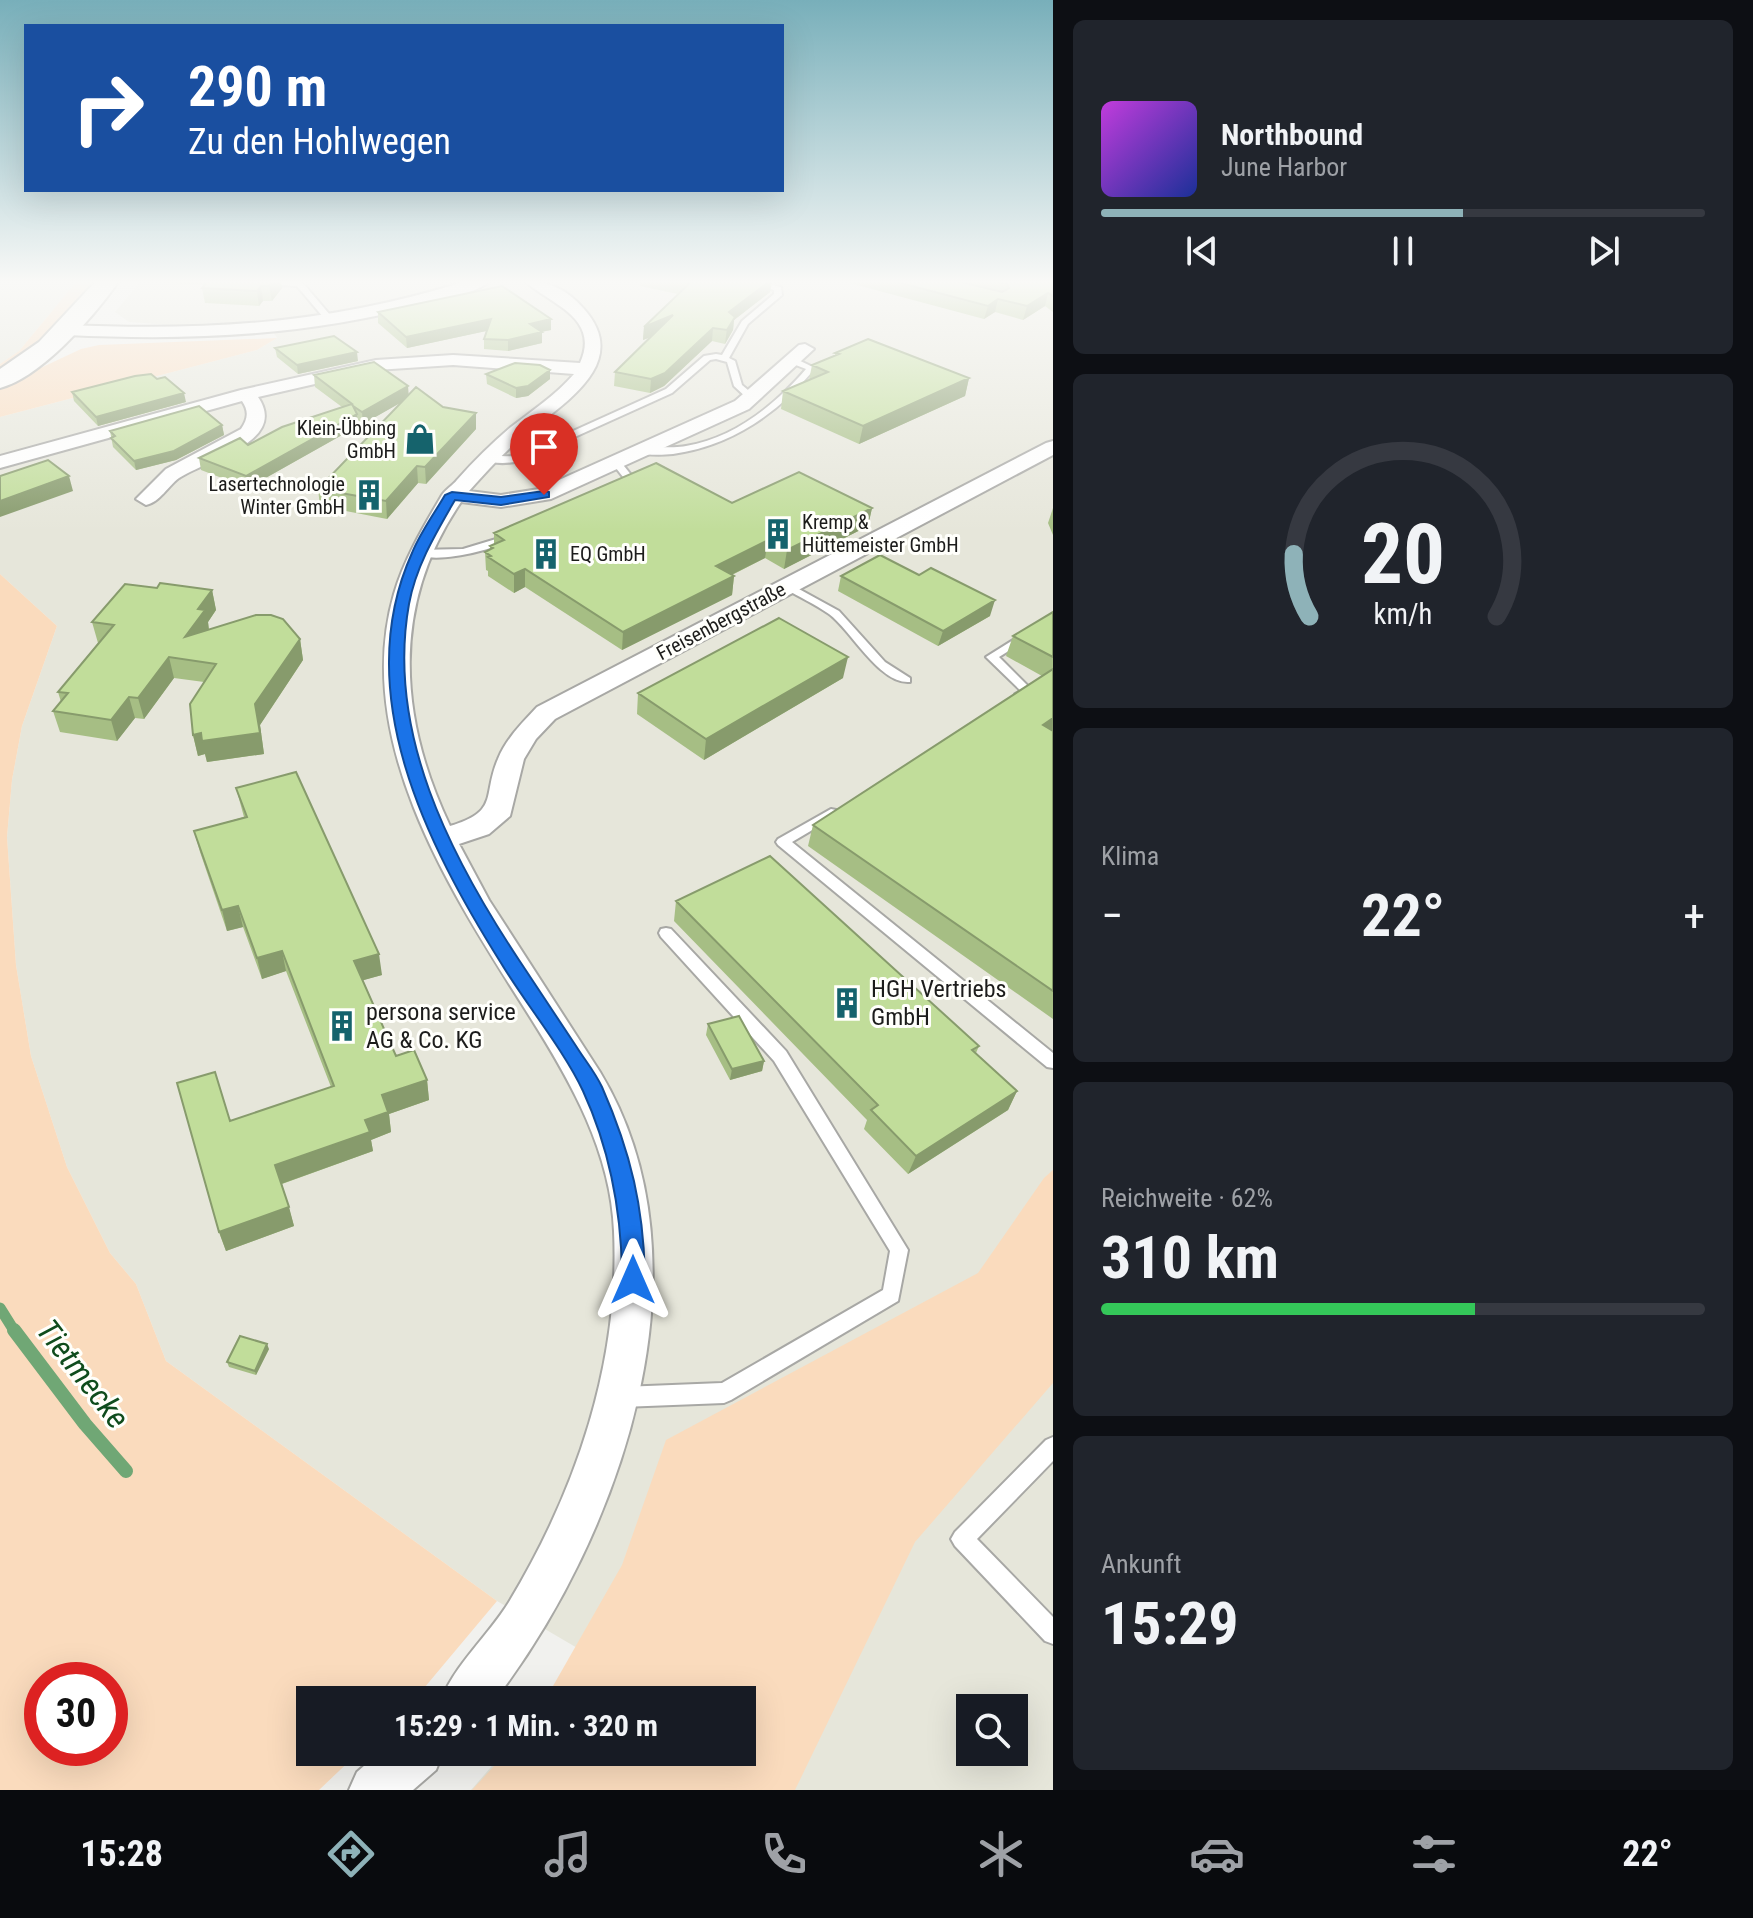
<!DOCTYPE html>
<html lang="de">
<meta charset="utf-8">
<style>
body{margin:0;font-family:"Roboto Condensed",sans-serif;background:#20242c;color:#f1f3f6;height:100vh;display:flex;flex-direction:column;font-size:30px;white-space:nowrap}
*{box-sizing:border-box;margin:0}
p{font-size:26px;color:#9ea1a6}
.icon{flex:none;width:44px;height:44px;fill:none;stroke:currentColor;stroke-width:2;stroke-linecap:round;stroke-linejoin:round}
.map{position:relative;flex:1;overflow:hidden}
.panel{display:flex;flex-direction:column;gap:20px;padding:20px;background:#0d0f14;width:700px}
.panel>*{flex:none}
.hud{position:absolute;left:24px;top:24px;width:760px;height:168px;border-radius:0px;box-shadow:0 8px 32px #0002;background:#1a4fa0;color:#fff;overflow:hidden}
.tools{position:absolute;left:956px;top:1694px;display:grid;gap:16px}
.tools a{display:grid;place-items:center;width:72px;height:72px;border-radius:0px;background:#171b24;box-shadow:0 8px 32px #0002;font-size:40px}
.speed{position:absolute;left:24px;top:1662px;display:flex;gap:16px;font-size:40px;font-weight:700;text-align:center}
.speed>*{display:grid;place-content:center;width:104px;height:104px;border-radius:50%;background:#171b24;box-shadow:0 8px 32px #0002;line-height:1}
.speed .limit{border:12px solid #d22;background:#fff;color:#111}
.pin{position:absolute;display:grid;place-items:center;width:68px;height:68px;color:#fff;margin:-82px -34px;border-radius:50% 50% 50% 0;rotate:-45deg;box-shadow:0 0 8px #0007}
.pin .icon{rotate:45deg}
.me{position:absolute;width:88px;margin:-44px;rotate:0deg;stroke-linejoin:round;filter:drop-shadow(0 0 6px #0008)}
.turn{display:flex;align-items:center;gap:28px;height:168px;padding:0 32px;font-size:36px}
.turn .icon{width:104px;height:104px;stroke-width:2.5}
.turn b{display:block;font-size:56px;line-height:68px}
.big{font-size:60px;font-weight:700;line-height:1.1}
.panel .widget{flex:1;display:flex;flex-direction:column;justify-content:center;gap:12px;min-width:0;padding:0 28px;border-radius:12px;background:#20242c}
.panel .dial{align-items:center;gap:0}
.dial svg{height:208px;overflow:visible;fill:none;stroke:#363941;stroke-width:7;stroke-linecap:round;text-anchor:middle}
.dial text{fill:#f1f3f6;stroke:none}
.song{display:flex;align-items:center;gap:24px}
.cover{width:96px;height:96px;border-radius:12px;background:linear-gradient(135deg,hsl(290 70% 55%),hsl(230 70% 35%))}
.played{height:8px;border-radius:4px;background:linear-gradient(90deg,#8eb2b8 60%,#363941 60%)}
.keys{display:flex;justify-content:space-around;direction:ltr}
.heat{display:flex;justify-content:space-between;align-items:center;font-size:44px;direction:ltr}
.charge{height:12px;border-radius:6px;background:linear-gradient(90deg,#34c759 62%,#363941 0)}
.trip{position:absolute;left:296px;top:1686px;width:460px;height:80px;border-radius:0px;background:#171b24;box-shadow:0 8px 32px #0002;font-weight:700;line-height:80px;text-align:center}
.dock{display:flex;height:128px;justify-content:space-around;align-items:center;background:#090b0e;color:#9ea1a6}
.dock .icon{width:56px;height:56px}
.dock .selected{color:#8eb2b8}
.dock b{font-size:36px;color:#f1f3f6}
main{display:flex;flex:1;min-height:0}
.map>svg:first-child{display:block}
</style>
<main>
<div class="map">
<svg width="1053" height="1790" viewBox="0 0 1053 1790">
<rect width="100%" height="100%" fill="#f1f1ee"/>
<path fill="#e6e6da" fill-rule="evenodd" d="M0,281H77L19,351L0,364Z
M141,281H1053V1790H471L504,1752H742V1700H544L579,1649L497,1601L166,1361L136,1284L110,1253L67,1167L31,1056L16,965L7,837L12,780L22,726L57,626L0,574V417L257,350L277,338L268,323L214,328L129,322L115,312ZM970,1708H1014V1752H970Z"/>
<path fill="#fadbbd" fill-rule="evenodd" d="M77,281H94L41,341L0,371V364L19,351Z
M277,338L257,350L0,417V387L81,349L99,345Z
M0,574L57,626L22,726L12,780L7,837L16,965L31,1056L67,1167L110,1253L136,1284L166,1361L497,1601L414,1700H310V1752H359L319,1790H0ZM110,1680V1748H42V1680Z
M1053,1170V1383L915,1542L795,1790H472L507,1752H742V1700H545L622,1565L666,1440L978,1273L1044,1178Z"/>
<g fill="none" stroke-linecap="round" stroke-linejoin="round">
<path stroke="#70a775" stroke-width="11" d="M0,1308L15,1332"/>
<path stroke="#70a775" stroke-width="14" d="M14,1330L85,1424L126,1471"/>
<defs>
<path id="lane" d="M243,281L302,282L336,322L329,324L297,286L247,283Z
M761,282L781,287L782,295L748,324L729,358L735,361L742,385L754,395V399H748L734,386L727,362L716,359L710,360L672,393L526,459C511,464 494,465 480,458C491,452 507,459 520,455L666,389L704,356L716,354L722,355L742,321L774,294V290L761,286Z
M788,358H794L815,368C779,413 731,446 673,454C662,455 646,456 636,451C647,445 672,449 686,446C734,438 775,405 806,369L788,362Z
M617,460L620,461L636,481V485L621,489V485L627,482L612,463Z
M506,536L511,539L510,541C487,551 434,565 413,553L418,550L463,549Z
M788,583L839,611L885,662L910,678V682C880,685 851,630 829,614C815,604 799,597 784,588L783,586Z
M1053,615V623L999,657L1034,692L1023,700H1015V694L1021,691L986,657Z
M831,809L836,810L838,813L836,816L792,842L1053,1053V1068L1047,1067L778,845L776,842L778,839Z
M666,928L671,929L786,1051L908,1250L898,1301L731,1400L724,1403L622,1407L615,1404L612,1397L615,1390L622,1387L722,1383L883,1290L890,1251L774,1061L661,937L659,933L661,929Z
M1053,1437V1461L977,1539L1053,1617V1644L1045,1641L955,1546L951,1539L955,1532L1046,1440Z"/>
<path id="street" d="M466,281H490C476,293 445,299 427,304C305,336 192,341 67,335L59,330L67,325C207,331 332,324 466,281Z
M525,281C550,281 567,290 584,309C632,363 564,403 526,434C505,451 487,471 469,491L501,495L539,489L735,401L799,345L805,344L814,349L749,409L551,499L501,507L461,502C391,604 398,717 450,826C500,811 482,796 498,759C506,739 522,723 537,707L1046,443L1053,441V455L555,719L536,739L524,759L510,816L489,834L459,844L489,900L600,1072C717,1265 620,1536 495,1700H441C456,1663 488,1636 509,1602C576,1491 620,1362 614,1231C611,1152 571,1082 530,1017C454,897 351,743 394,594C404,559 425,524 442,495C445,490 453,485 457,480C474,461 492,443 511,427C533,410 556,395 574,374L453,365L376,370L258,397C289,442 206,460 179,478C168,486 160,502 146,505L136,499L166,469L241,429C248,419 249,411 242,401L0,468V456L241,390L376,360L453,355L580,363C601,317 549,304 525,281Z
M380,1752H443L436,1770L413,1790H349L357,1772Z"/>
<path id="secondary" d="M96,281H119C94,316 42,377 0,388V369L39,342Z"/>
</defs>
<use href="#lane" stroke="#a8a8a5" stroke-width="4"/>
<use href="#street" stroke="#a8a8a5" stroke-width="4"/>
<use href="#secondary" stroke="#a8a8a5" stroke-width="4"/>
<use href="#lane" fill="#fff" fill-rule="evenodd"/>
<use href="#street" fill="#fff" fill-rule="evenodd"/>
<use href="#secondary" fill="#fff" fill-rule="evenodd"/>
</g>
<path fill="#a6be84" d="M150,281H281L282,288L272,301H263L259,306L205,303L202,288L204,285L150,282Z
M640,281H784L781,284L772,282L770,292L734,320L733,330L725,344L712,341L664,386L650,393L614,386L615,372L651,337L643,340L644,327L678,294L640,286Z
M842,281H957L965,283V281H1053V312L1045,306L1023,320L995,312L984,319Z
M378,312L551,319V330L541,332L542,343L508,351L484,349V339L486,331L407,348L378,323Z
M275,348L358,361L298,374L277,357Z
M835,353L969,378L965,396L859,444L781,409L783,391L809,380L812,365L835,356Z
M486,374L550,379L528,396L516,398L487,384Z
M314,375L409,395L443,407L476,413V429L426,484L418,483L387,519L320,506L318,489L403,401L363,424L358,420V426L248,488L201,470L199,458L248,445L342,407L315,387Z
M72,392L186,402L98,426L74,401Z
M222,425L224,435L176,460L136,470L113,447L110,431Z
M732,503L872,508L868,526L784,569L765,558L732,575L734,576L732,595L622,650L525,587L514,593L488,576V571L486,570L485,552L490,549V546L494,544V533Z
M1053,508V535L1048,523Z
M841,576L990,616L938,646L838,591Z
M212,590L216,610L208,622L209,630L300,639L303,660L260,725L264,754L207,762L205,754L198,756L193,735L204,682L174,678L144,719L135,718L117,741L60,732L53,711L61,702L58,692L98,643L92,622Z
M1053,612V1019L808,846L813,825L1042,676L1006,656L1013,636Z
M843,678L704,760L637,714L638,693Z
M236,788L382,975L363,980L396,1056L427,1080L429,1100L389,1114L391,1132L371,1140L373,1151L282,1184L294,1226L226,1251L219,1232L230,1121L331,1087L286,971L262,979L243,927L227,931L200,852L194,831L244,817Z
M676,901L979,1046L976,1053L1017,1091L1008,1110L908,1174L864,1129L867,1120L674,921Z
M708,1024L764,1061L762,1071L730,1080L706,1035Z
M269,1349L256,1375L229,1367L227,1362Z"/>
<path fill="#879b6c" d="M274,281H281L282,288L272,301L269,286Z
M770,281H772L770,292L734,320L733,330L725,344L729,312Z
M261,286L263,301L259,306L257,291Z
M1048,293L1045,306L1023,320L1027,306Z
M998,299L995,312L984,319L988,306Z
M673,315L672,329L643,340L644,327Z
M491,319V330L407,348L406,337Z
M551,319V330L530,334V324Z
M713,328L712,341L664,386L650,393L651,379Z
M542,332V343L508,351V340Z
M357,352L358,361L298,374L297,365Z
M550,370V379L528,396L516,398V388Z
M969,378L965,396L859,444L863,426Z
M408,386L409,398L363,424L362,412Z
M184,393L186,402L98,426L96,417Z
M476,413V429L426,484L425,467Z
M357,414L358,426L248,488L246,476Z
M222,425L224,435L176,460L136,470L134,461Z
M417,466L418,483L387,519L386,501Z
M69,476L73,491L0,517V501Z
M872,508L868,526L784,569L787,550Z
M768,540L765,558L713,584L716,566Z
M525,569V587L514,593V574Z
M734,576L732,595L622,650L623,632Z
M212,590L216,610L208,622L209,631L185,637L198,609Z
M995,600L990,616L938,646L943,631Z
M300,639L303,660L260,725L264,754L207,762L205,754L198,756L193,735L255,704Z
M169,657L174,678L144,719L138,698Z
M848,657L843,678L704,760L706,739Z
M129,697L135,718L117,741L111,720Z
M1053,718V734L1043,725Z
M238,906L243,927L227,931L222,910Z
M282,951L286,971L262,979L257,958Z
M379,954L382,975L357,982L354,961Z
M764,1061L762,1071L730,1080L732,1069Z
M427,1080L429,1100L389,1114L391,1132L371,1140L373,1151L281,1184L275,1165L365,1120L382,1095Z
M1017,1091L1008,1110L908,1174L916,1156Z
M289,1207L294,1226L226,1251L219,1232Z
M267,1344L269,1349L256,1375L255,1371Z"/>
<path fill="#c1dd9a" stroke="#879b6c" stroke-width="2" d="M208,281H274L269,286H261L257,291L202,288Z
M679,281H770L729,312L735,317L727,330L713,328L665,373L651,379L615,372L673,315L644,327L690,283Z
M893,281H957L1002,292L1009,288L1007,284L996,281H1053V296L1048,293L1027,306L998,299L988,306Z
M502,286L551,319L530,324L542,332L508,340L484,339L491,319L406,337L378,312Z
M334,336L357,352L297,365L275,348Z
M868,339L969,378L863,426L783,391L828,372L812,365L839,354L835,353Z
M374,362L408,386L362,412L353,406L357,414L246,476L199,458L240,438L248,445L282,427L352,404L314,375Z
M515,363L540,365L550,370L528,386L516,388L486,374Z
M151,374L157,379L165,377L184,393L96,417L72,392L135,376Z
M416,387L443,407L476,413L425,467L417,466L386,501L318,489Z
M199,406L222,425L174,451L134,461L111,438L115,436L110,431Z
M48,460L69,476L0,501V476Z
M656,463L732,503L799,472L872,508L787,550L768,540L716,566L734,576L623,632L525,569L514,574L488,557L491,556L485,552L493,548L490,546L504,540L494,533Z
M880,555L919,575L931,568L995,600L943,631L841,576Z
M160,583L212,590L198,609L205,610L185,637L256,615H271L283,619L300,639L255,704L260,733L202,741L201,733L193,735L190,704L216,664L169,657L138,698L129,697L111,720L53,711L68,693L58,692L114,625L92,622L125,584L157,588Z
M1053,612V657L1013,636Z
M779,618L848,657L706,739L638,693Z
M1053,669V718L1043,725L1053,731V991L813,825Z
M296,772L379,954L354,961L396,1056L414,1050L427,1080L382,1095L388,1112L365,1120L370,1132L275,1165L289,1207L219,1232L177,1083L215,1072L230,1121L334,1086L282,951L257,958L238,906L222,910L194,831L247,817L236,788Z
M770,856L979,1046L972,1050L1017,1091L916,1156L871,1110L878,1105L676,901Z
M739,1016L764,1061L732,1069L708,1024Z
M240,1336L267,1344L255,1371L227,1362Z"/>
<linearGradient id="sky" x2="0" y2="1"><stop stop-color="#78afba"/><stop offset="0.53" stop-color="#f9f9f7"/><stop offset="1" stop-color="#f9f9f7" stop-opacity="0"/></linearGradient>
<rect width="1053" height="532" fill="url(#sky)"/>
<path fill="#1a73e8" stroke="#114b97" stroke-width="2" d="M544,491L549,492V497L501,505L455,500C436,533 416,566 409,604C386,732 450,856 519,960C538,989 557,1017 576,1046C584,1059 595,1072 602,1087C631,1153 644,1208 645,1280L642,1288L633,1291L625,1288L622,1280C622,1214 611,1152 583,1091C564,1050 525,1003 501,963C427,845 349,693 412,553C420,533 434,514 445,495L452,492L501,497Z"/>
<defs>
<symbol id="shop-bare" viewBox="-9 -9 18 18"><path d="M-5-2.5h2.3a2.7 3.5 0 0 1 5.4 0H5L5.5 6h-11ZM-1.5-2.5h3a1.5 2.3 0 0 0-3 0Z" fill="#15636c" stroke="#fffffb" stroke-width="2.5" paint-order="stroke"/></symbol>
<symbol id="building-bare" viewBox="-9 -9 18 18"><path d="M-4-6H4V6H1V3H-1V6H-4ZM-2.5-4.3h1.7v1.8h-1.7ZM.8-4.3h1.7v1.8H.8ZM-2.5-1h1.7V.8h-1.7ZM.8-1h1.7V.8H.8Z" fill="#15636c" stroke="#fffffb" stroke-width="2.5" paint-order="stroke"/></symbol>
</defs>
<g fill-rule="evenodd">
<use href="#shop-bare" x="398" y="417" width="44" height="44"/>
<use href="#building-bare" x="347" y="473" width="44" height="44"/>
<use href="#building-bare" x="756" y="512" width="44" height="44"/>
<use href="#building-bare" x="524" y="532" width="44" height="44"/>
<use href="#building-bare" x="825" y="981" width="44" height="44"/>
<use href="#building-bare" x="320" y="1004" width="44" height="44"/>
</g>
<g text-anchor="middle" stroke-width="6" stroke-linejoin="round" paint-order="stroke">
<g font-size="20" fill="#1c1c1b" stroke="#fffffb" text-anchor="end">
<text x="396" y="435">Klein-Übbing<tspan x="396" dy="23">GmbH</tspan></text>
<text x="345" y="491">Lasertechnologie<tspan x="345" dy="23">Winter GmbH</tspan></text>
<text x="802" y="529" text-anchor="start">Kremp &amp;<tspan x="802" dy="23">Hüttemeister GmbH</tspan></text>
<text x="570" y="561" text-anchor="start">EQ GmbH</text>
</g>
<g font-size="20" fill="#1c1c1b" stroke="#fffffb">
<text transform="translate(721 621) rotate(-28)" y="7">Freisenbergstraße</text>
</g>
<g font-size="24" fill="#1c1c1b" stroke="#fffffb" text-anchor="start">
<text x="871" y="997">HGH Vertriebs<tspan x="871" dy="28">GmbH</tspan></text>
<text x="366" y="1020">persona service<tspan x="366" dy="28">AG &amp; Co. KG</tspan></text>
</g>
<g font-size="32" font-style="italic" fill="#0f4c1c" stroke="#fffffb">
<text transform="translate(83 1374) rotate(52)" y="11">Tietmecke</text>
</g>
</g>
</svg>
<div class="tools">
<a><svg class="icon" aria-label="search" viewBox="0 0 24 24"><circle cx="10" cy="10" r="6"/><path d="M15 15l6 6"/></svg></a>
</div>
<div class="speed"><div class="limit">30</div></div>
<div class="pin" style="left:544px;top:495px;background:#d93025"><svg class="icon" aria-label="arrive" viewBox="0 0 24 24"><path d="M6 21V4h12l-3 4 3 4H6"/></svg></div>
<svg class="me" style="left:633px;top:1280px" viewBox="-20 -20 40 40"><path d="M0-17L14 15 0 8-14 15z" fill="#1a73e8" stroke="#fff" stroke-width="4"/></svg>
<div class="trip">15:29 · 1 Min. · 320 m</div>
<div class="hud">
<div class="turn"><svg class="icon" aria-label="right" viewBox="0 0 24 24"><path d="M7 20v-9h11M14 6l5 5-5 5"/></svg><div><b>290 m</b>Zu den Hohlwegen</div></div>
</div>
</div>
<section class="panel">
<div class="widget">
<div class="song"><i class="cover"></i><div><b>Northbound</b><p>June Harbor</p></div></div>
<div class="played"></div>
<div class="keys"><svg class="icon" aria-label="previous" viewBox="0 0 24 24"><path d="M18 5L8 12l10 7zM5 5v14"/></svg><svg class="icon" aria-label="pause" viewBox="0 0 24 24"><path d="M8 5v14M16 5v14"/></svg><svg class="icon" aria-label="next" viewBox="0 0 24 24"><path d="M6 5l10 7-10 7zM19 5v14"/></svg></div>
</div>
<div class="widget dial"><svg viewBox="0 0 100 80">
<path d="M14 69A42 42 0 1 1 86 69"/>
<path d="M14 69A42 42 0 0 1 8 45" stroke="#8eb2b8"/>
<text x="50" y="56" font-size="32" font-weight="700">20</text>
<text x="50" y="72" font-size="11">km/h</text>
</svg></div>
<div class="widget"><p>Klima</p>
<div class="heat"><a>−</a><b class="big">22°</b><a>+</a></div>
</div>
<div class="widget"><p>Reichweite · 62%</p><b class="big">310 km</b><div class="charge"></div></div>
<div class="widget"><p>Ankunft</p><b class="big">15:29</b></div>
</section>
</main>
<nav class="dock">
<b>15:28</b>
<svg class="icon selected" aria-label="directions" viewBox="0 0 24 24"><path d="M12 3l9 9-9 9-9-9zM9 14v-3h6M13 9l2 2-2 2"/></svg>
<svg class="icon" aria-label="music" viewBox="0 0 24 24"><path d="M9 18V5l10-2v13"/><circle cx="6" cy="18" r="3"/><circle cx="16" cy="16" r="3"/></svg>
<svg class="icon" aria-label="phone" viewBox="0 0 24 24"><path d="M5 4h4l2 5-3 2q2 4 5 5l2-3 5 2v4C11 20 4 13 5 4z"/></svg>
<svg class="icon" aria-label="climate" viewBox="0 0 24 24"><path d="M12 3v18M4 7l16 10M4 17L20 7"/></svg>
<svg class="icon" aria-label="car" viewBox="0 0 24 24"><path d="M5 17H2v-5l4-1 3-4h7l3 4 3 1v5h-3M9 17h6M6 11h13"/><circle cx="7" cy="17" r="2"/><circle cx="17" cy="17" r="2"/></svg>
<svg class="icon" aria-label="filters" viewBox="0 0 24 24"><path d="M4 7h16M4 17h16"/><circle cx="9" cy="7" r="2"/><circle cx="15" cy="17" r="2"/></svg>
<b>22°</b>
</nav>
